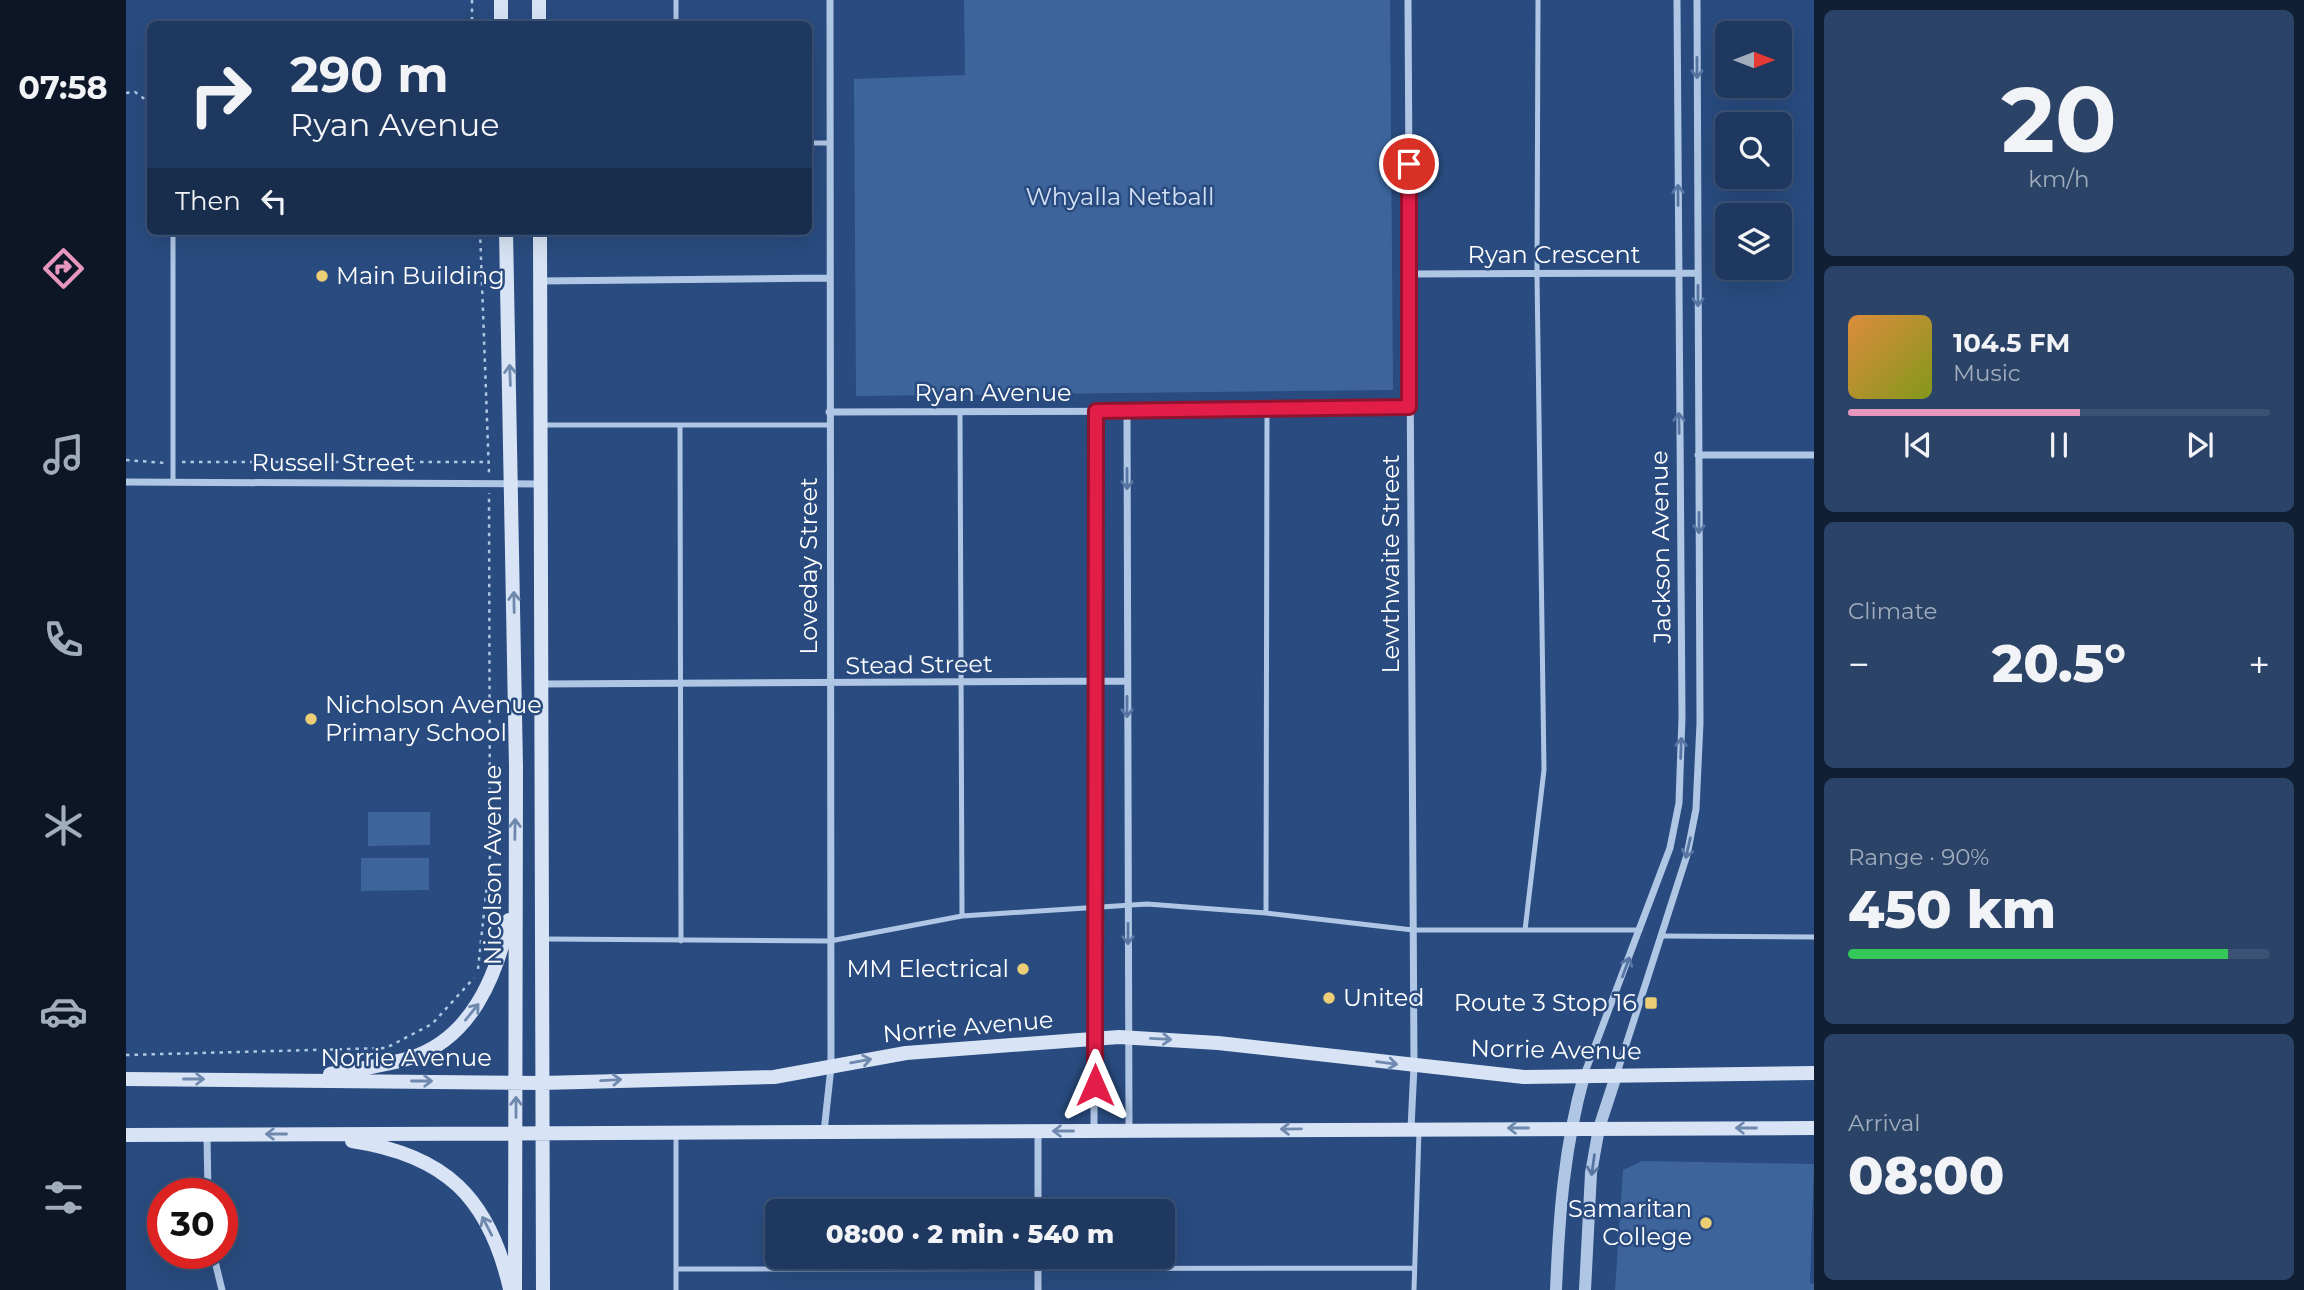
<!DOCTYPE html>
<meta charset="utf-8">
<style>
body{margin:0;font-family:Montserrat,sans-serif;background:#2c4368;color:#f1f3f6;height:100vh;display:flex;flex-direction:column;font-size:26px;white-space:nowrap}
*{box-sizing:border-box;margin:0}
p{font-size:23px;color:#a1acbd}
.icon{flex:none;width:38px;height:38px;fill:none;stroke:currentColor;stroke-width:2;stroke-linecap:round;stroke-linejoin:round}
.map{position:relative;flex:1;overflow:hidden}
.side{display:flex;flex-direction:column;gap:10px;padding:10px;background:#111f34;width:490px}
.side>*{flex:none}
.guide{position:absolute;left:21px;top:21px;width:665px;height:214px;border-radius:10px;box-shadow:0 7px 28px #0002,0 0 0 2px #3c5274;background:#1f385f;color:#f1f3f6;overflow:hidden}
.needle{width:46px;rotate:90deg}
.tools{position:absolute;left:1589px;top:21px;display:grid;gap:14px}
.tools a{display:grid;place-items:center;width:77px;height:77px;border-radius:10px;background:#1f385f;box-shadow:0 7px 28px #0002,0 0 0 2px #3c5274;font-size:35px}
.speed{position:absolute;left:21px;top:1178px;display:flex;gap:14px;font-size:35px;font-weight:700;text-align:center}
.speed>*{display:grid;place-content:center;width:91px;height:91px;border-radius:50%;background:#1f385f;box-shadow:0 7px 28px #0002,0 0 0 2px #3c5274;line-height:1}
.speed .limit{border:10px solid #d22;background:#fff;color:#111}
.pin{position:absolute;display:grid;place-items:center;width:60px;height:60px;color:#fff;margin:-30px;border:4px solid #fff;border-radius:50%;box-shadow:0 2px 7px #0007}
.me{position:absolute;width:77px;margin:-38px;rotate:0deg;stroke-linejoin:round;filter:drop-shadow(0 0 5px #0008)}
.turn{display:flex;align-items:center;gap:24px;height:147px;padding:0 28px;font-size:32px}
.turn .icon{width:91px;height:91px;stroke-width:2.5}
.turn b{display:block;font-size:49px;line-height:60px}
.then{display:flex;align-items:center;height:66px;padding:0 28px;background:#0003;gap:14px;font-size:26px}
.big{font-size:52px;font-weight:800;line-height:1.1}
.side .tile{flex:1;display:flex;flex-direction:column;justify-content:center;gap:10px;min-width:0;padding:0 24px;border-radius:10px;background:#2c4368}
.side .dial{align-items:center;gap:0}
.dial b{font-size:91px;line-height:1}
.song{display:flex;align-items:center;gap:21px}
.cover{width:84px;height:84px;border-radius:10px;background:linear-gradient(135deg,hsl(30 70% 55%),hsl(70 70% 35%))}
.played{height:7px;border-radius:4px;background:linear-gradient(90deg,#e797bd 55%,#3c5274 55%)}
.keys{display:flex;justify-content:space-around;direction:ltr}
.heat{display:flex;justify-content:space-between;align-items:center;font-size:38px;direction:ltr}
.charge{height:10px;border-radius:5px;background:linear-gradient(90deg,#34c759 90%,#3c5274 0)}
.trip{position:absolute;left:639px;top:1199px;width:410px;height:70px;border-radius:10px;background:#1f385f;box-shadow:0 7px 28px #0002,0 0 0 2px #3c5274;font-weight:800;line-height:70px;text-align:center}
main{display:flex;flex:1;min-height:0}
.tabs{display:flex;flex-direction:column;width:126px;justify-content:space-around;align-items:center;background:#0c1626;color:#a1acbd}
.tabs .icon{width:49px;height:49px}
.tabs .current{color:#e797bd}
.tabs b{font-size:32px;color:#f1f3f6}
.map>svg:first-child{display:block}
</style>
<main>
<nav class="tabs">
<b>07:58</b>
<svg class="icon current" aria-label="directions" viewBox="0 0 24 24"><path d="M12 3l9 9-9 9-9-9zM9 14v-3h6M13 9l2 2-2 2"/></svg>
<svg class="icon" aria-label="music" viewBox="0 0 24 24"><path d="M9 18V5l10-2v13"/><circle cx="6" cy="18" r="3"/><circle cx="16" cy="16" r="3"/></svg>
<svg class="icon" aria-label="phone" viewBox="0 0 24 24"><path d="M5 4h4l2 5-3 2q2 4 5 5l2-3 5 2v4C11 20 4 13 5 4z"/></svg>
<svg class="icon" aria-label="climate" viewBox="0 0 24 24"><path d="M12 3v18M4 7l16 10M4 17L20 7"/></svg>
<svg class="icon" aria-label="car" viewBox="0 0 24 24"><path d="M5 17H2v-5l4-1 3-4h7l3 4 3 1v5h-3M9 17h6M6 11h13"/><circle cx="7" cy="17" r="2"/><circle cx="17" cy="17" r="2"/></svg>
<svg class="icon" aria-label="filters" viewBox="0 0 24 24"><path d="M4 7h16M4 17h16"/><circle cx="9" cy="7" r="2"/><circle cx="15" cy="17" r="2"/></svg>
</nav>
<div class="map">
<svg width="1688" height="1290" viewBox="0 0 1688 1290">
<rect width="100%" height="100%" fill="#294b7f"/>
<path fill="#3d659c" d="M838,0H1264L1267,390L730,396L728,79L839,75Z
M242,812H304V845L242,846Z
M235,858H303V890L235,891Z
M1516,1161L1688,1164L1684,1283L1688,1284V1290H1489L1497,1170Z"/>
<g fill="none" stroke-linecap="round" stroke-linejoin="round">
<path stroke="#b0c6e5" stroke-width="2.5" stroke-dasharray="3.5 5" stroke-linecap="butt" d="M346,0V24
M0,93L9,92L24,103
M354,231L363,473
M0,460L39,463
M56,462H363
M352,969L364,856L363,493
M0,1055L260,1048L306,1024L348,978"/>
<path stroke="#b0c6e5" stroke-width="5" d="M550,0V24
M682,143H703
M834,412L836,916
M418,425H703
M554,425L555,941
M47,482V231
M1140,913L1141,411
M1399,930L1418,770L1411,275L1412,0
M1535,936L1688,937
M419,939L704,941L836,916L1021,904L1140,913L1287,930H1514
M550,1135V1290
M550,1269L1288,1268
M1288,1290L1293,1131"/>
<path stroke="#b0c6e5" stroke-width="7" d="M1282,0L1288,1066L1285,1128
M1284,274L1571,273
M414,281L703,278
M1001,411L1003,1131
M703,412L1141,411L1283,407
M1572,455H1688
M0,482L414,484
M416,684L1001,681
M1458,1075L1544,848L1553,803L1556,717L1551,0
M1490,1076L1561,855L1570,809L1574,723L1571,0
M912,1131V1211
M968,1131L970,411
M698,1132L705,1067L704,0
M81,1135L82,1194
M87,1253L96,1290
M912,1256V1290"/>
<path stroke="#b0c6e5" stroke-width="12" d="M1430,1290C1433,1217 1438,1147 1458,1076
M1459,1290L1465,1173L1473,1128L1490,1076"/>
<path stroke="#d8e4f5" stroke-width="14" d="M375,0V24
M413,0V24
M380,231L390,767L389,1290
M414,231L417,1290
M204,1074C231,1069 258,1066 284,1058C345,1039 370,977 383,920
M0,1079L416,1083L648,1077L780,1053L993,1037L1092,1043L1398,1077L1688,1073
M0,1135L1688,1128
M226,1141C319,1155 363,1197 384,1289"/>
</g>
<defs><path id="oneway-shaft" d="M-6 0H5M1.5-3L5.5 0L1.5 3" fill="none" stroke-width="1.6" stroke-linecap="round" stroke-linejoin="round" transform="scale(1.75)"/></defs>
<g stroke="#5876a3">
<use href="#oneway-shaft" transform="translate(1571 68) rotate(90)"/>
<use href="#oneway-shaft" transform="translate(1552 195) rotate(-90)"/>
<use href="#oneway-shaft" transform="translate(1572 296) rotate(90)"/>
<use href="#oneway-shaft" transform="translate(1553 423) rotate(-91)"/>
<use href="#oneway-shaft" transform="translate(1001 479) rotate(90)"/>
<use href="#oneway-shaft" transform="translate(1573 523) rotate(90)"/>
<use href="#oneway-shaft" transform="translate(1001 707) rotate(90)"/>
<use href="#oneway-shaft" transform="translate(1555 748) rotate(-88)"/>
<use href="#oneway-shaft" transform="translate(1562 848) rotate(103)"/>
<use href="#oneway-shaft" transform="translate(1002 934) rotate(90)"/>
<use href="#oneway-shaft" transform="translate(1500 967) rotate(-70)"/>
<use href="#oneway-shaft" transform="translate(1467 1165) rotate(98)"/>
</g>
<g stroke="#6f88ae">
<use href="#oneway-shaft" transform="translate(384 375) rotate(-92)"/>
<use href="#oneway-shaft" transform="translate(388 602) rotate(-91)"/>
<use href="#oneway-shaft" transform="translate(389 829) rotate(-89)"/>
<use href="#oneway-shaft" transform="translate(346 1012) rotate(-51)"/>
<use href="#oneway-shaft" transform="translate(1035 1039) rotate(3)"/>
<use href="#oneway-shaft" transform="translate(735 1061) rotate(-10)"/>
<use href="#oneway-shaft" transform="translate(1261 1063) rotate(7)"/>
<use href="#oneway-shaft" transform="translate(68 1079)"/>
<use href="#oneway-shaft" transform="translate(485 1080) rotate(-3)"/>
<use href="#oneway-shaft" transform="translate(296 1081)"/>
<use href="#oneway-shaft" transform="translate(390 1107) rotate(-90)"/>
<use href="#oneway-shaft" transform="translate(1392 1128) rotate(180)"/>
<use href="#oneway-shaft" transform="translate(1620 1128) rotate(180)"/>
<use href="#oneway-shaft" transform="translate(1165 1129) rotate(179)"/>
<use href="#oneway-shaft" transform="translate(937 1131) rotate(180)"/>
<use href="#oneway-shaft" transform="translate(150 1134) rotate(180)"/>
<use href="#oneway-shaft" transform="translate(361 1226) rotate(-117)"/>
</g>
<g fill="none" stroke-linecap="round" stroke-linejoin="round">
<defs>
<path id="route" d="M969,1085L970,411L1283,407V164"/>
</defs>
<use href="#route" stroke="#92132f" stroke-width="18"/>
<use href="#route" stroke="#e11d48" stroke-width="12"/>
</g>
<g fill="#ecce77" stroke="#294b7f" stroke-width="2.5">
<circle cx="196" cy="276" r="7"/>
<circle cx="185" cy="719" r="7"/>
<circle cx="897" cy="969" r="7"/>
<circle cx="1203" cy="998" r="7"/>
<rect x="1518" y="996" width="14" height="14" rx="3.5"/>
<circle cx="1580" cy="1223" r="7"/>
</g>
<g text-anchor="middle" stroke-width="5" stroke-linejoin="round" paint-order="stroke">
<g font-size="24" fill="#d2e1f4" stroke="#294b7f">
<text x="994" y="205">Whyalla Netball</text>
</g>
<g font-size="24" fill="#fff" stroke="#294b7f">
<text x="1428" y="263">Ryan Crescent</text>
<text x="867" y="401">Ryan Avenue</text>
<text x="207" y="471">Russell Street</text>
<text transform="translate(1535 547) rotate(-91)" y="8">Jackson Avenue</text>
<text transform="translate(1265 564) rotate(-90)" y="8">Lewthwaite Street</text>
<text transform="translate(683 566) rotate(-90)" y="8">Loveday Street</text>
<text transform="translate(793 665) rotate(-1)" y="8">Stead Street</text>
<text transform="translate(367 865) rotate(-90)" y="8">Nicolson Avenue</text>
<text transform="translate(842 1027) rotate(-5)" y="8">Norrie Avenue</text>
<text transform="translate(1430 1050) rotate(1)" y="8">Norrie Avenue</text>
<text x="280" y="1066">Norrie Avenue</text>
</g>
<g font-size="24" fill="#fff" stroke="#294b7f" text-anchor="start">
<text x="210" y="284">Main Building</text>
<text x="199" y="713">Nicholson Avenue<tspan x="199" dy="28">Primary School</tspan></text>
<text x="883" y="977" text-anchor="end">MM Electrical</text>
<text x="1217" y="1006">United</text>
<text x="1511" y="1011" text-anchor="end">Route 3 Stop 16</text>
<text x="1566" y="1217" text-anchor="end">Samaritan<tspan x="1566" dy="28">College</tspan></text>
</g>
</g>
</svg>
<div class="tools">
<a><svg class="needle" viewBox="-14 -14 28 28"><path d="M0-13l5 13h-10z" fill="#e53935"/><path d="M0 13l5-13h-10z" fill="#a1acbd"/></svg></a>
<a><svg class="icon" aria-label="search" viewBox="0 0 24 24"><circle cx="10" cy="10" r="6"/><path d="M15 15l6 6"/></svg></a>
<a><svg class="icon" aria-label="layers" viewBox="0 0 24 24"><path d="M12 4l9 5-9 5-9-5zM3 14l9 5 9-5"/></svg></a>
</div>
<div class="speed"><div class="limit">30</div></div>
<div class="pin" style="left:1283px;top:164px;background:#d93025"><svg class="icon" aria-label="arrive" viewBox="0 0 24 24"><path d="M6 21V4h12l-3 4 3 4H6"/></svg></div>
<svg class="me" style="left:969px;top:1085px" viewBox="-20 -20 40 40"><path d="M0-17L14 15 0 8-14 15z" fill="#e11d48" stroke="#fff" stroke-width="4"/></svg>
<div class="trip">08:00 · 2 min · 540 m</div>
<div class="guide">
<div class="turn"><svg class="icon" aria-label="right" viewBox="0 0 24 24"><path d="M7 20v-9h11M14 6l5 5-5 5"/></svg><div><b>290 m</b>Ryan Avenue</div></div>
<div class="then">Then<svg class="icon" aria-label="left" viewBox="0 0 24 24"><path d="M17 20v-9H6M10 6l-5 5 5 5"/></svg></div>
</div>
</div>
<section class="side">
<div class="tile dial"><b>20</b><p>km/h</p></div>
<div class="tile">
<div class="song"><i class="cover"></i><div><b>104.5 FM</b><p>Music</p></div></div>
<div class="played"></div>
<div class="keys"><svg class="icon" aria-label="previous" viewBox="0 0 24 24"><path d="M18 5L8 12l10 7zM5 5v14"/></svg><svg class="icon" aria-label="pause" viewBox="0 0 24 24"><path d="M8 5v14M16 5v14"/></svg><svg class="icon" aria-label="next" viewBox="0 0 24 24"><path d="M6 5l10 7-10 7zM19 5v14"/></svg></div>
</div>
<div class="tile"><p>Climate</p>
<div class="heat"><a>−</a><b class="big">20.5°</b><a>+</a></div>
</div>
<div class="tile"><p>Range · 90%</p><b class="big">450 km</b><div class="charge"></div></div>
<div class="tile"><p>Arrival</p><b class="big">08:00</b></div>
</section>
</main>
